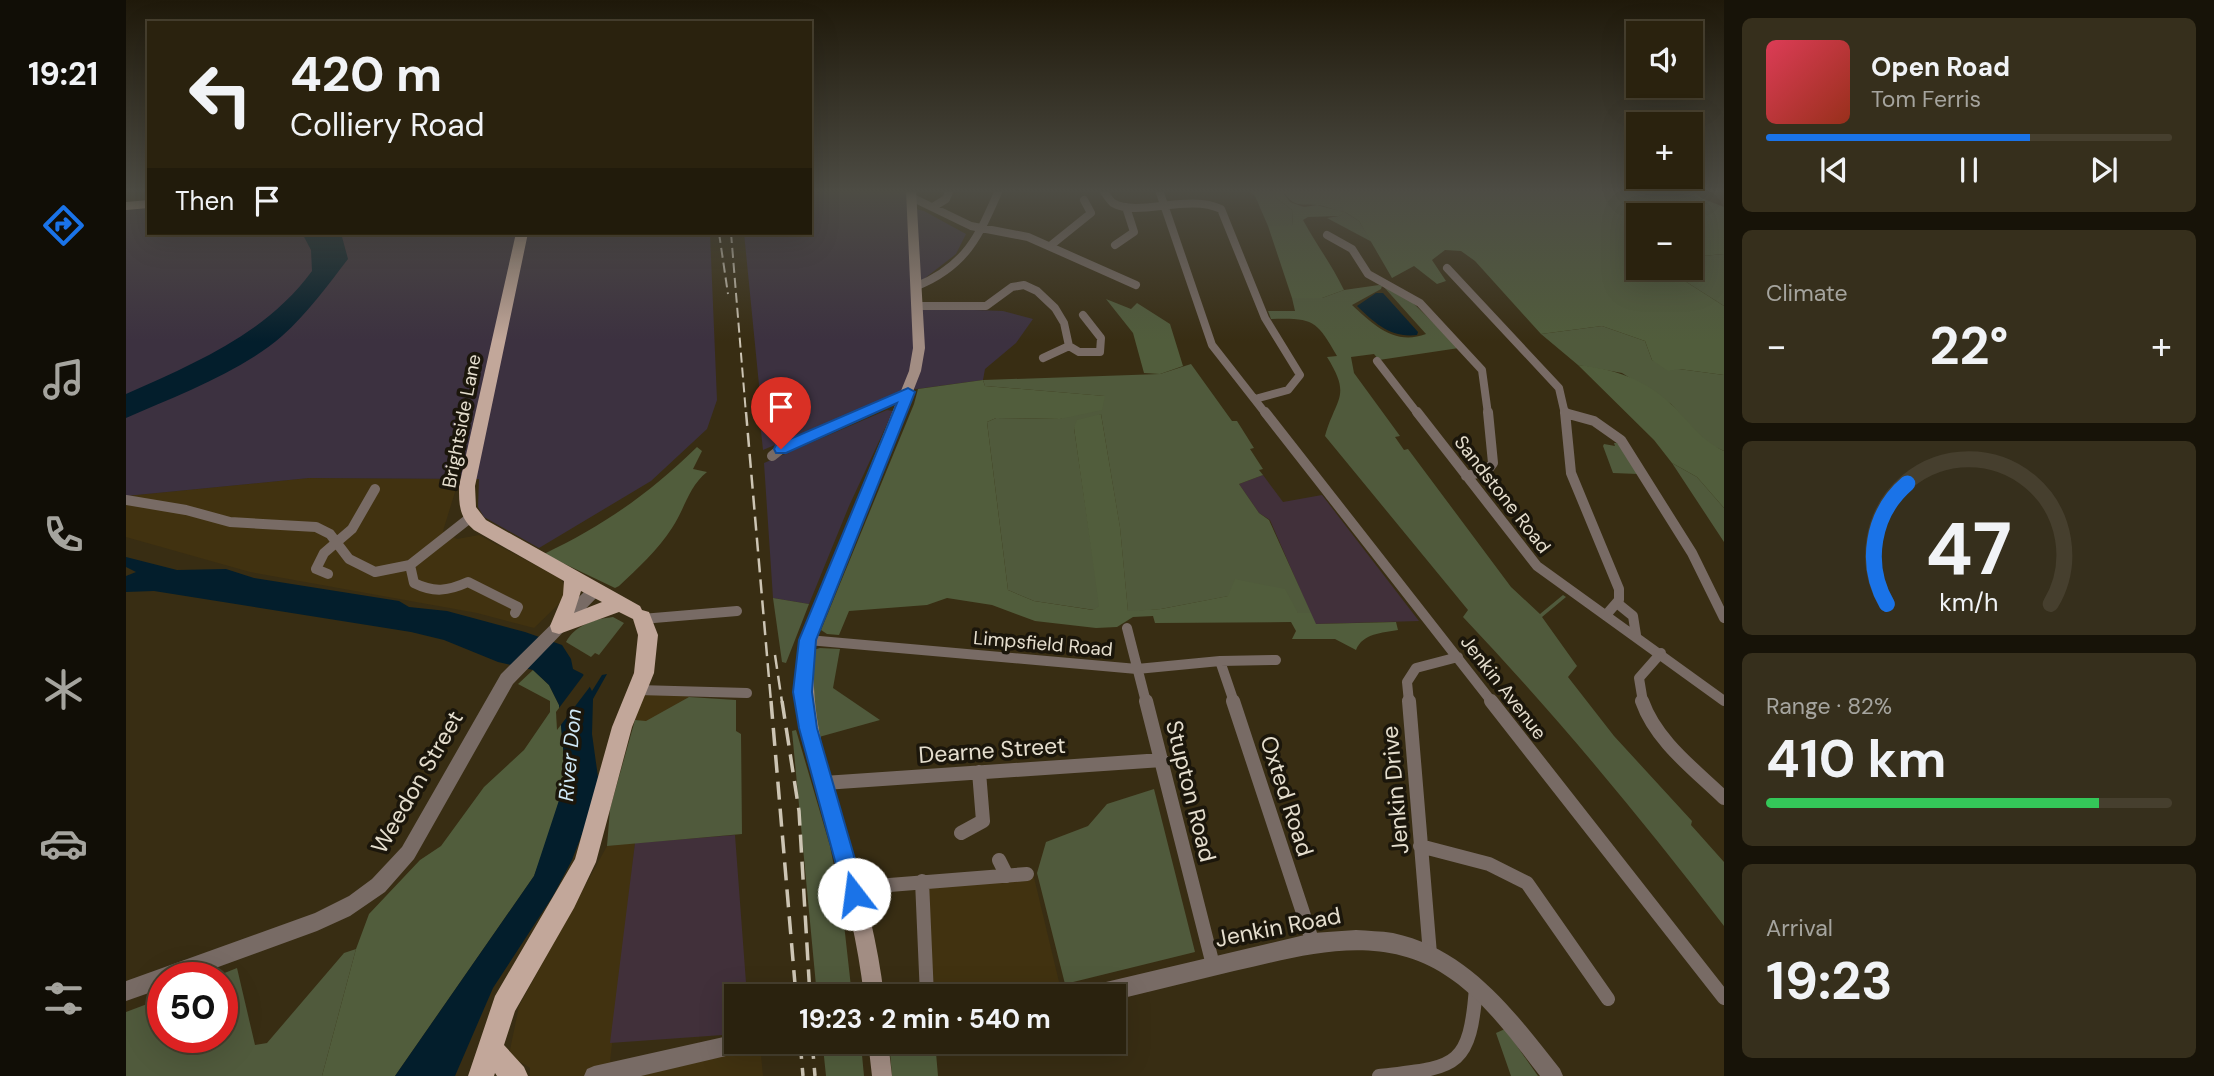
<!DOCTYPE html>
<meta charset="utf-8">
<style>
body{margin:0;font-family:"DM Sans",sans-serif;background:#362f1c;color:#f1f3f6;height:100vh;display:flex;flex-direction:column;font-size:26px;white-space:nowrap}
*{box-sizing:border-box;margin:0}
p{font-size:23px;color:#a5a49e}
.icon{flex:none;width:38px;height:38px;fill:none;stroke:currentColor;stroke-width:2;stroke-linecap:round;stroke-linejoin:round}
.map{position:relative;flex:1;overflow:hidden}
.panel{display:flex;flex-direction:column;gap:18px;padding:18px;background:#171308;width:490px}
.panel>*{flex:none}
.hud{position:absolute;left:21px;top:21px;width:665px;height:214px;border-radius:0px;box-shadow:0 7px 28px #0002,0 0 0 2px #463f2e;background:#2a220e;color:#f1f3f6;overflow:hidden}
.fabs{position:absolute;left:1500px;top:21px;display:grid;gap:14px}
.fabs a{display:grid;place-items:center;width:77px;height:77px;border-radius:0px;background:#2a220e;box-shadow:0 7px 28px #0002,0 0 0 2px #463f2e;font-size:35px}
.speed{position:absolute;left:21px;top:962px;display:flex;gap:14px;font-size:35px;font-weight:700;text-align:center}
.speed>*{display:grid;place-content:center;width:91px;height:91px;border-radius:50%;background:#2a220e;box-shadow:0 7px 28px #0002,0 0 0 2px #463f2e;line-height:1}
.speed .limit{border:10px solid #d22;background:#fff;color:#111}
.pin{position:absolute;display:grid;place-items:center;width:60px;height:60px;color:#fff;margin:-72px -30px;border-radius:50% 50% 50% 0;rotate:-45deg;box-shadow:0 0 7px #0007}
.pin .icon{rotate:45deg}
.me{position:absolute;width:77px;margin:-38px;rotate:345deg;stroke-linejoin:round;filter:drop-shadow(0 0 5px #0008)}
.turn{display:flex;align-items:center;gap:24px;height:147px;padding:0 28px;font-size:32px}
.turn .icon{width:91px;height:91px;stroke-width:2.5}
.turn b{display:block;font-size:49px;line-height:60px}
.then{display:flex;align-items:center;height:66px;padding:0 28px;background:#0003;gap:14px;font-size:26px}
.big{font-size:52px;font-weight:700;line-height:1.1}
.panel .card{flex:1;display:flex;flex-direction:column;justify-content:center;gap:10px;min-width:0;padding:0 24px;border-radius:10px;background:#362f1c}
.panel .dial{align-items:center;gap:0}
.dial svg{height:182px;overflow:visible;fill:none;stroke:#463f2e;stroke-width:7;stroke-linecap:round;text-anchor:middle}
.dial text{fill:#f1f3f6;stroke:none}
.song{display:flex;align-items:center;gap:21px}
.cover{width:84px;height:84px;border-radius:10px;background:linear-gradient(135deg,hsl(350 70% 55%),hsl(10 70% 35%))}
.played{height:7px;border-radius:4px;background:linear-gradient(90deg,#1a73e8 65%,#463f2e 65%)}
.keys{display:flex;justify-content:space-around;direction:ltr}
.heat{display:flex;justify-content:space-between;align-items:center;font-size:38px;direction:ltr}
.charge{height:10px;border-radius:5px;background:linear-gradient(90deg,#34c759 82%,#463f2e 0)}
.trip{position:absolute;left:598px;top:984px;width:402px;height:70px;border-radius:0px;background:#2a220e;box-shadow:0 7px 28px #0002,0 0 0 2px #463f2e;font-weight:700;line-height:70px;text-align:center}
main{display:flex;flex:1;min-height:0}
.tabs{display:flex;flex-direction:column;width:126px;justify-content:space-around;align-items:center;background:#110e06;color:#a5a49e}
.tabs .icon{width:49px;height:49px}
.tabs .current{color:#1a73e8}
.tabs b{font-size:32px;color:#f1f3f6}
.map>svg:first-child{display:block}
</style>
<main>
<nav class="tabs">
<b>19:21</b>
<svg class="icon current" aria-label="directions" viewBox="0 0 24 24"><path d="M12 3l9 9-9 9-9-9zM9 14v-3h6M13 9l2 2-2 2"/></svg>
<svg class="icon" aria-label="music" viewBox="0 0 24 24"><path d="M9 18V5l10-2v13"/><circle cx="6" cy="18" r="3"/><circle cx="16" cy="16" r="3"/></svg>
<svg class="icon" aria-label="phone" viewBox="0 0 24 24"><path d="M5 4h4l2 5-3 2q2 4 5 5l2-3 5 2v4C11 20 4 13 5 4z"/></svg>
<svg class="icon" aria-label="climate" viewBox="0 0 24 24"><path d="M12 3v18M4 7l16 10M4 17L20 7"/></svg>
<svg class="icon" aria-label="car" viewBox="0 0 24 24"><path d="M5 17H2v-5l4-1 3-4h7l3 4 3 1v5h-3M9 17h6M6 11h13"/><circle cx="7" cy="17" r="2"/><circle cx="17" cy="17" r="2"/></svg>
<svg class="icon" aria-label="filters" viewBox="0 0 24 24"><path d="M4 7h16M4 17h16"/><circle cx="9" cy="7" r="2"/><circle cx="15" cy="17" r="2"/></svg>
</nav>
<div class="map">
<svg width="1598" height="1076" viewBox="0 0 1598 1076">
<rect width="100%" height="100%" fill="#382d13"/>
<path fill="#413210" d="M183,478L333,479L317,531L331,539L353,535L435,579L440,589L438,599L408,628L351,613L124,572L0,537V496Z
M525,688H565L563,697L520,722L509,720L516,697Z
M509,843L484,1062L634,1044L637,1076H404V1068L383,1055L393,1006L481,846Z
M906,869L934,986L861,996H797L792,881Z"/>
<path fill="#3c3140" d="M684,190H782V207L798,211L840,234L830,254L794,282V308L877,311L907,319L890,343L859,369L857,380L776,391L637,450L634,422L644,414L638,408L634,395L618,233H684Z
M23,208V233H584L591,400L581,429L525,481L413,548L358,517L352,507L353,479L183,478L0,496V210Z
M761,410L767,411L723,506L683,604L647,598L638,463Z"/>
<path fill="#41303a" d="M1137,475L1157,502L1196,495L1293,621L1189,624L1144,520L1133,513L1113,484Z
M609,835L621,996H611V1034L484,1043L509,843Z"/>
<path fill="#505a3c" d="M1122,190H1150L1149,197L1166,210L1167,226H1142L1129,196Z
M1156,190H1211L1219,212L1233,221L1246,242L1201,218L1213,216L1218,212C1208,211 1199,205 1190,205C1171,204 1168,207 1156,190Z
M1598,254V306L1551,276L1556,268H1564L1565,257Z
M1253,285L1256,286L1255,289L1226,305C1247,324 1268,346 1300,334L1257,286L1282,298L1333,348L1253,360L1248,354L1225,357L1228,373L1274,436L1269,437L1278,450L1282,449L1385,587L1414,614L1437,595L1440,597L1416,617L1451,666L1442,677L1488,736L1566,821L1565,825L1598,862V926C1516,819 1429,714 1337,617L1342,610L1199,436C1210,397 1226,397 1201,357L1211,356C1190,320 1188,318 1145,319L1142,311H1169L1166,298H1196L1218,290Z
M1476,326L1519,341L1526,360L1553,369L1598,375V451L1580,443L1545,404L1496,373L1452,365L1415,334Z
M1065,364L1106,421H1111L1128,448L1124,449L1137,469L1133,470L1137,475L1113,484L1133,513L1143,520L1185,613H1172L1103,596L1035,609L1002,612L994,528L975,414L948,428L974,606L968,610L908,601L882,590L861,422L870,418L934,419L978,396L859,386L857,380L1034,374Z
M1488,443H1493L1512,474L1487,473L1477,446L1478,444L1489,446Z
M1546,463L1571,477L1598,508V542Z
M647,598L683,604L660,663L656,662Z
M487,617L498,623L473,655L469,653L465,657L440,642C449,625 469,619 487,617Z
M694,648L714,649L707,688L754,720L693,737L686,717L687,650Z
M563,697L610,700V731L615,734L616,834L481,846L484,809L509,720L520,721Z
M670,730L704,846L716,906L726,996H691L666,731Z
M1028,789L1069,952L939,984L911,873L920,842L962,826L981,804Z
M230,949L196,1076H0V1012L37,998V1038H96V978H86L111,968L129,1045L141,1043L218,953Z
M1379,1029L1412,1076H1385L1370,1033Z"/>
<path fill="#515d3c" d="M1150,190L1156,191L1164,202L1178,207L1191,205L1218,212L1211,190H1567L1575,198L1598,207V254L1565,257L1564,215H1512V268H1556L1551,276L1598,306V375L1553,369L1542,371L1526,360L1519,341L1476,326L1415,334L1349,261L1335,251L1319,250L1306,260L1320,281L1311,284L1288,266L1266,278L1233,221L1219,212L1213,216L1182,217L1177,220C1190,244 1206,265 1218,290L1196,298H1166L1142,226L1167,225L1166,210L1149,197Z
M980,299L1005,309L1011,303L1044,324L1057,366L1034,374L1018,373L1007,333Z
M1452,365C1488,369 1519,379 1546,405C1565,423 1573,439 1598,451V508L1571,477L1546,463L1528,440Z
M857,380L859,386L979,396L976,410L934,419L870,418L861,422L882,590L908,601L967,610L973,606L948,428L951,420L975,414L994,527L1002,611L1035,609L1102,596L1109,579L1159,589L1172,613H1185L1190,624L1270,622L1272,630C1256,633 1237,633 1230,650L1209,639H1166L1170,631L1165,622L1029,623L1027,616L1007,617L991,627L970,628L909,621L866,605L821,598L801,605L723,611L713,635L701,634L695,630L788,404L792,389Z
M571,447L576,451L567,469L581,472C562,487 559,509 546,528C532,550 512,568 493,586L489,588L418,554C478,525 523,494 571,447Z
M407,670L423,685L433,705L440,779L418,850L408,876L269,1076H196L230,949L243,914L294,860L315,846L358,787L398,750L424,712V701L392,684Z
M763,1041H809L812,1076H766Z
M718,1044L736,1055L738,1076H700L697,1047Z"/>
<path fill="#031e2c" d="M176,233H215L222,259C202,285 181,314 156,336C115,372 50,396 0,418V394C69,363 140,334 186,271L185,250Z
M1250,293H1257L1292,332L1291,335C1264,338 1249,323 1231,306Z
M0,557L51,570L100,569L128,578L273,601L283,607L321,611L399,632L436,645L445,659L447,669L457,674L466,691L476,675L481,674L467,699L466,734L472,777L465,811L446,860L427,896L367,988L329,1076H269L408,876L440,779L433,705L423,685L407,670L372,662L318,640L285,632L28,591L0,592V576L10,572L0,567Z"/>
<path fill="#382d13" d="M460,672L466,684L431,730L430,712Z"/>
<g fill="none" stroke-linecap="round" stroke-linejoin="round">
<path stroke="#786b65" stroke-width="8" d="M977,190C980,194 983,200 987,203C1012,218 1062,193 1095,209L1139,318L1174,375L1162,390L1129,399
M1033,190L1086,345L1140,414
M785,197L845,226L902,237L1010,285
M807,207L820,199L824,190
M1201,235L1226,249L1242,274L1294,303L1356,370L1362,414
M989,245L1008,232L1000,207
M924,246L965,213L958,200
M1321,268L1433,388L1439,414
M791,286C840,266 853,236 873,190
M791,306H860L886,287L898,285L911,291L929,308L938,323L943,346L953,352H974L975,338L957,315
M917,358L943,346
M1251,361L1292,414
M1439,413L1442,414
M734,414L782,392"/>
<path stroke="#786b65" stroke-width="10" d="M1139,412L1366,702
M1291,412L1411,566L1598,701
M1439,412L1445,473L1493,589V600L1480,615
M1439,413L1468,421L1495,440L1566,553L1598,618
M646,456L655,449L738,412
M1340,476L1361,471L1367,463L1362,412
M0,500L60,510L104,522L190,527L204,534L223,559L249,572L284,565L345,517
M284,565L288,583C308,593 322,591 342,582L392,607L389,613
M202,574L190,569L198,553L226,529L249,489
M1491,603L1507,616L1510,635
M516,619L611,611
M1001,628L1020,702
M682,640L1011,669L1094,661L1150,660
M1094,661L1108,702
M512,690L621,693
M1283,702L1281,682L1290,668L1332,657
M1517,702L1513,678L1535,653"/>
<path stroke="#786b65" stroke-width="14" d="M1020,701L1087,965
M1107,701L1187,943
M1283,701L1304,954
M1365,701L1598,998
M1516,701C1530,741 1568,769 1598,798
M698,783L1036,760
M835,833L857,821L853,772
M1294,846L1363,864L1401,883L1482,999
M873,860L881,876
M796,881L801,996
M728,894L751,886L901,874
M1253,1076C1329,1067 1344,1070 1350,987"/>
<path fill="#786b65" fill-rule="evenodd" d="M469,584L474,586L476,590L474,594L387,684L288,859L259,892L224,916L191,931L62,978H37V988L0,1001V981L189,913L223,896L246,879L276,847L375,674L464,586Z
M1230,930C1242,931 1255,931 1267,933C1343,949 1389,1012 1434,1069L1437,1076H1414C1386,1040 1358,1000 1319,975C1253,932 1179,955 1108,971C1068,981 1029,990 989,1000V996H953L956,989L963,986L1187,933Z
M611,1034V1041H637L634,1048L515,1076H458L461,1069L468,1066Z"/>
<path fill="#a28d83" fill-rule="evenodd" d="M780,190H790L799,348L795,371L690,640C680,713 704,775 724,844C739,894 752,944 758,996H738C732,944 720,894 706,844C687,775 664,713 674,640L783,371L787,348Z
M742,1041H762L766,1076H746Z"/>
<path fill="#c2a79a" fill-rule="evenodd" d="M23,200V208L0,210V202Z
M390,233H402L349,486L350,507L360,520L514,606L516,610L523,612L532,635L528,673L506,727L470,862L448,908L389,1011L378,1045L398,1067L402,1076H371L369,1073L368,1076H342L369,996L449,859L486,727L508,673L512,635L507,619L493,612L433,634L426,632L424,626L437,595L438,581L348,530C333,517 333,505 333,486ZM455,591L476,602L448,613Z"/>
<path stroke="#cdc5b4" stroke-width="2" stroke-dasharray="10 5" stroke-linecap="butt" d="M593,233L602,294
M605,233L620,414"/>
<path stroke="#cdc5b4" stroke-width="2.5" stroke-dasharray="14 7" stroke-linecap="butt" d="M620,412L645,702
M649,655L656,702"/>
<path stroke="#cdc5b4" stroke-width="3.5" stroke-dasharray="18 9" stroke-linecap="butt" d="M645,701L670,996
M656,701L673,811L684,996
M674,1041L677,1076
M686,1041L689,1076"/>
</g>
<linearGradient id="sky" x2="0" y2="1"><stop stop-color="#1f190a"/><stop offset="0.56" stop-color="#4d4c44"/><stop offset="1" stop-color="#4d4c44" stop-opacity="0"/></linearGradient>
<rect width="1598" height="341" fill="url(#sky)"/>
<path fill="#1a73e8" stroke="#114b97" stroke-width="2" d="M782,388L789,392L690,640L686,692L691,728L739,894L736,902L728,905L721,902L718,894L673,728L667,692L673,640L771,403L660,453H650L648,449L650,445Z"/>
<g text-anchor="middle" stroke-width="7" stroke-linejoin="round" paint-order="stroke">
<g font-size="19" fill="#e5dece" stroke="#1b160b">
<text transform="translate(335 421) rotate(-79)" y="7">Brightside Lane</text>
<text transform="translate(1377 494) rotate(52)" y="7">Sandstone Road</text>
<text transform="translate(917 643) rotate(5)" y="7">Limpsfield Road</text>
<text transform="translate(1378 687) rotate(52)" y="7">Jenkin Avenue</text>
</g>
<g font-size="21" font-style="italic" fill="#cfe8f7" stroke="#1b160b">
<text transform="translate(444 755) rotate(-85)" y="7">River Don</text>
</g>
<g font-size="23" fill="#e5dece" stroke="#1b160b">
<text transform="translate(866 750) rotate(-4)" y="8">Dearne Street</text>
<text transform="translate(291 782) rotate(-60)" y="8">Weedon Street</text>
<text transform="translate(1269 790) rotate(-95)" y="8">Jenkin Drive</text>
<text transform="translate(1065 791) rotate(76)" y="8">Stupton Road</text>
<text transform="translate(1161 796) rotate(72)" y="8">Oxted Road</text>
<text transform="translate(1152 927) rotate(-11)" y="8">Jenkin Road</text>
</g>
</g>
</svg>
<div class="fabs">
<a><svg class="icon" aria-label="sound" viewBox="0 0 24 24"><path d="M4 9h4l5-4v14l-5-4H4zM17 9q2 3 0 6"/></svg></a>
<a>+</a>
<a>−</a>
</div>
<div class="speed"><div class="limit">50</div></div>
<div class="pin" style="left:655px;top:449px;background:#d93025"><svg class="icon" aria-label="arrive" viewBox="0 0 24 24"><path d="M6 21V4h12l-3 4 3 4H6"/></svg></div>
<svg class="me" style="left:728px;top:894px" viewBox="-20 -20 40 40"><circle r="19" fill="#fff"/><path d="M0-13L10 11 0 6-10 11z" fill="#1a73e8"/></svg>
<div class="trip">19:23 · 2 min · 540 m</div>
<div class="hud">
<div class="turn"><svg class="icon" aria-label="left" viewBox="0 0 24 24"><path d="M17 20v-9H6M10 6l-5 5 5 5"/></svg><div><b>420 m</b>Colliery Road</div></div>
<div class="then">Then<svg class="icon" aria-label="arrive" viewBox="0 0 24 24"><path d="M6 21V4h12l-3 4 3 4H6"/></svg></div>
</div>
</div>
<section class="panel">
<div class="card">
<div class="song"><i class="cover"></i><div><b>Open Road</b><p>Tom Ferris</p></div></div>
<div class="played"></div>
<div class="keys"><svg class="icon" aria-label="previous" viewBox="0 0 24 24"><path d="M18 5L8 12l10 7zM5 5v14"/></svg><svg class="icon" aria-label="pause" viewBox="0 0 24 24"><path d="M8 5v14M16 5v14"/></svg><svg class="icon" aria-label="next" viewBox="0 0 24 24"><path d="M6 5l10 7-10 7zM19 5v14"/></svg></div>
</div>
<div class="card"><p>Climate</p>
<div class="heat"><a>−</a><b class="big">22°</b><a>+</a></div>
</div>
<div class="card dial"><svg viewBox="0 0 100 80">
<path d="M14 69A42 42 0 1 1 86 69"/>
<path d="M14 69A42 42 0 0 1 23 16" stroke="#1a73e8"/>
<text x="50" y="56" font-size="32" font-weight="700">47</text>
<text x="50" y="72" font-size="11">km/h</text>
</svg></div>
<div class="card"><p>Range · 82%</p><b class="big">410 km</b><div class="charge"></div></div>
<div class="card"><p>Arrival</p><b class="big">19:23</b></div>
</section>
</main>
